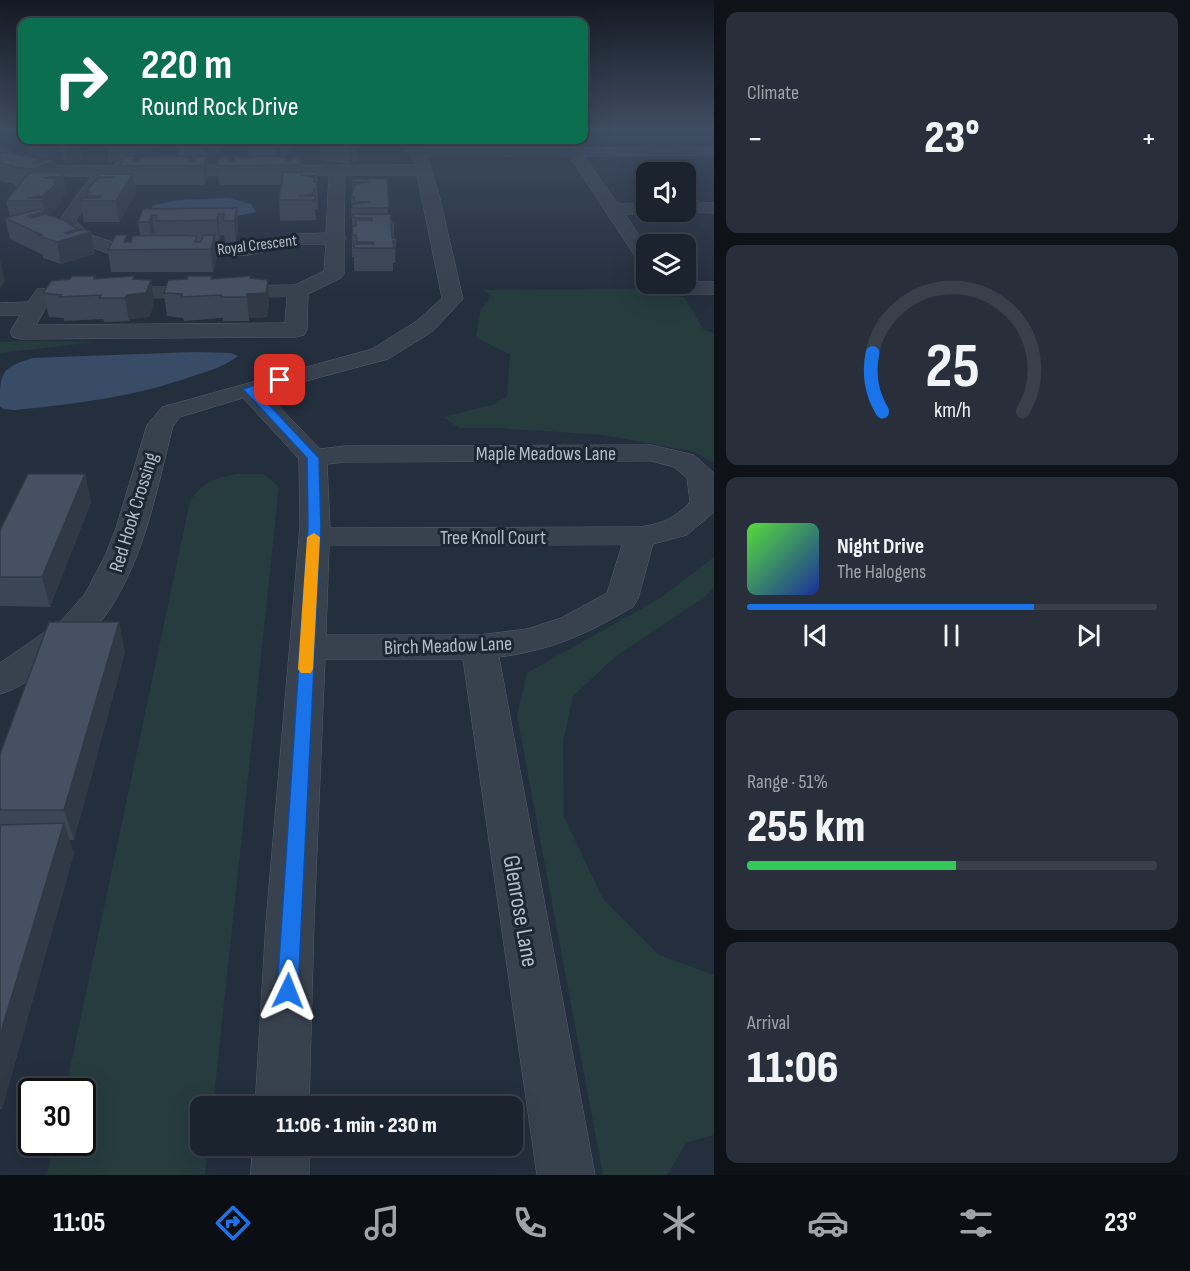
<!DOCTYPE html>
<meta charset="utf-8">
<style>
body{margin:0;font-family:"Sofia Sans Condensed",sans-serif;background:#282f3a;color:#f1f3f6;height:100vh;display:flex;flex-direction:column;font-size:22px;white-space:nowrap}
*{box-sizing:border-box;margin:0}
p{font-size:20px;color:#a0a4aa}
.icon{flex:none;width:33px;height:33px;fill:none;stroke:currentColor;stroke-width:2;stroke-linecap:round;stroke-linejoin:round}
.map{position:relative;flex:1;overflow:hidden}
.details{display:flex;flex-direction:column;gap:12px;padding:12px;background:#0f1319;width:476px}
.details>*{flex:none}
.top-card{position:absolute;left:18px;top:18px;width:570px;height:126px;border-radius:12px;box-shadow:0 6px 24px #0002,0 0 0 2px #39404a;background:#0b6e4f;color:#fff;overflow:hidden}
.fabs{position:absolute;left:636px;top:162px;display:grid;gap:12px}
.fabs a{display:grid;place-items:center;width:60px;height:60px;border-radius:12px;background:#1b232e;box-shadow:0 6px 24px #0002,0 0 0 2px #39404a;font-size:30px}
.speed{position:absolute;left:18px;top:1078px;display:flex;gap:12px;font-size:30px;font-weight:700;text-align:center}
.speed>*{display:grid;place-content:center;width:78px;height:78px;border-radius:50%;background:#1b232e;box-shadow:0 6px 24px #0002,0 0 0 2px #39404a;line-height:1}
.speed .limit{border:3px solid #111;border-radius:9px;background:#fff;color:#111}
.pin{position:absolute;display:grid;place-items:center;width:51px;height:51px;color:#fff;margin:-26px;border-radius:12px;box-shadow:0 3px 9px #0006}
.me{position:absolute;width:66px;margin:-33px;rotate:2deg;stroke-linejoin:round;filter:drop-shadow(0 0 4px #0008)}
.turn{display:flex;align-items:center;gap:21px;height:126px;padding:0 24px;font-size:27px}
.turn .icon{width:78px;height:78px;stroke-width:2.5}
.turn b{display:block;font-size:42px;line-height:51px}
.big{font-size:45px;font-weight:800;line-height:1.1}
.details .tile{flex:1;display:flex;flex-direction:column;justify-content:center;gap:9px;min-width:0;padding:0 21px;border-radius:12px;background:#282f3a}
.details .dial{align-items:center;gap:0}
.dial svg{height:156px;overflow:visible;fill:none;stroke:#39404a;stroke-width:7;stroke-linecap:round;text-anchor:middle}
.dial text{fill:#f1f3f6;stroke:none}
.song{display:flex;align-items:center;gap:18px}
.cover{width:72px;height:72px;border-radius:9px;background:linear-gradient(135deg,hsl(110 70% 55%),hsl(230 70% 35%))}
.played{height:6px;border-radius:3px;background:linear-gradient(90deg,#1a73e8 70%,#39404a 70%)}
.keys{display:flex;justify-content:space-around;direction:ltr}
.heat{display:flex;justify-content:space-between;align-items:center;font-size:33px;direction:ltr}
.charge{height:9px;border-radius:4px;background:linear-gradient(90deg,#34c759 51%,#39404a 0)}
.trip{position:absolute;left:190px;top:1096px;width:333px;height:60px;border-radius:12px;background:#1b232e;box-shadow:0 6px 24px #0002,0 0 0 2px #39404a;font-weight:800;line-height:60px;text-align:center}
.tabs{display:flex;height:96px;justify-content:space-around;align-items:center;background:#0b0e12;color:#a0a4aa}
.tabs .icon{width:42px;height:42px}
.tabs .selected{color:#1a73e8}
.tabs b{font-size:27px;color:#f1f3f6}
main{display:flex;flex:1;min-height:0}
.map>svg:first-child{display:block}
</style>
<main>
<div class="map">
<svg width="715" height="1175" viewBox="0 0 715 1175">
<rect width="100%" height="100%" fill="#242f3e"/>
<path fill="#263c3f" d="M641,289L663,296L684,297L704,330L714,333V464L695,452L604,435L498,428H459L443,417L495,404L507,396L510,354L476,338L481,308L488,302L489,295L484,290Z
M27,341L95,342L0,353V342Z
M236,474H264L279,487L213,1107H201V1146H208L205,1175H47L54,1143H82V1092H65L190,501C204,481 213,479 236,474Z
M714,557V587L704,597L615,657L573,696L563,742L564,817L603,899L659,955L714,975V1135L687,1142L667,1175H603L517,716L527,673L662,597Z"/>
<path fill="#394c67" d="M229,198L251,204L256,212L231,217L150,212L153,205L179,200Z
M195,352L231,353L238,356C225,366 211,370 196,375C138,396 77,404 15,410L4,409L0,406C0,372 0,369 32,358Z"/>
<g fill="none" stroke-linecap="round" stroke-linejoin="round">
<defs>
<path id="minor" d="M394,140H409L420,148L715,147V155L584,156L618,204H646V212H653L646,214H625L646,245V264L639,262L569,156H427L440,199L463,299L433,331L388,359L265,392L320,449L345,446L651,445L694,455L715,474V511L687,535L653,544L638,599L633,607C586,634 553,650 499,657L595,1175H537L463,659H325L314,922L309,1107H255L266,922L300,526L299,459L243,398L180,417L173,426C155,496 142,574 94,630C81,645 63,656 47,667C32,678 18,689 0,694V663L62,620L85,594L106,554L116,528L147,425L162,407L372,349L417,321L442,298L417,175H345L344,235L346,238L344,241V274L341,278L308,294L307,330L304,335L296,337L21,339L13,337L10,332L20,315H0V303L28,302L37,289L295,285L324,271L326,244H298L248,255L117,256L79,243L58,222L91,176C55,176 32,176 0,156V146L30,162L49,166L415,165L412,156ZM107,175H329L326,233L298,234L248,243L119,244L91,235L76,221ZM287,297L285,323L36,325L51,299ZM651,461L674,467L687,478L690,502C674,519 661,524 639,527L330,528L327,464L345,462ZM622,545L607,593L561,618L527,629L479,635H326L329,546Z
M686,203H715V213L680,212H686Z
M686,282H715V294H667L660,292L653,284Z
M253,1146H309V1175H251Z"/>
</defs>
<use href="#minor" stroke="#565f6c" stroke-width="1"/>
<use href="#minor" fill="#38414e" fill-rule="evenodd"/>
</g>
<path fill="#3b4654" d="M19,128H22V135H21Z
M25,140H74L78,141L82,160L68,162L62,159L55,161L58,173L67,193L64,196H61V203L49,215L78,229L79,231L91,232L95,254L61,264L43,258V255L10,239L5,218L10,217L6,201L18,187H15L14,184L0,181V150L2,151L3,152L39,159L27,151Z
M109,140H153L154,148L151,153H148V157L178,156L176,143L178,140H220V148L219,153H216L217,156L215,161L207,164L208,175L205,185H135L136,193L119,222H84L80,201L87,198L86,191L97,179V177L120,174L119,166L120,165H115L114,161H109L106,143Z
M249,140H289V148L288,153H286L287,161H291L301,156L302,172H317L318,209H315L316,220L280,221L279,200L281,185H219L217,166L249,156L248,142Z
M320,140H358L357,160L352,161L349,164L320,160Z
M352,179H387L388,214L391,220L394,223V238H396L395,263H393V271H354V257H352V217H351V197L352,192Z
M237,208L238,229L236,242H225L224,235L220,236L219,241H215L217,257L213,272H111L108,250L131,242L140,236L138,222L143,209Z
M95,276L96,279H134L154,304L149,317L130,319L129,321L104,322L103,319L64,321V318L49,317L43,293Z
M211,276L212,279L250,276V278L269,303L267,317L249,318V321H223V318L184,321L183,318L167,316L164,293Z
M85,474L91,502L50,607L0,606V530Z
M125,652L74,840H69L74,853L2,1109H0V754Z"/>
<path fill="#303945" d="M146,140L149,156L146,161L136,165L134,146Z
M150,140H153L154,148L151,153Z
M215,140L217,156L215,161L207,164L208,175L205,185L203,166L205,160L204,146Z
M218,140H220V148L219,153Z
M286,140L287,156L286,161L285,142Z
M58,141L62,159L55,161L58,177L63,173L67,193L64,196H61V203L48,216L47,222L28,216L44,212L42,201H28L36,189L32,169L33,163L42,159L44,165L50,162L46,144Z
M78,141L82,160L68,162L65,144Z
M280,142L281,161L277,164L276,146Z
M352,142V161L349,164V146Z
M301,156L302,175H301L300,165Z
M133,174L136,193L119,222L116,201Z
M237,208L238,229L236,242L234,221Z
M218,214L220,236L219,241L217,220Z
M152,215L155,236L152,243L149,222Z
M72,223L74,230L78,229L80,235L91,232L95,254L61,264L57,242L65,233L69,224Z
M215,235L217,257L213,272L211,249Z
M0,259L5,281L0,289Z
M134,276L137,294L151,280L154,304L149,317L130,319L129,321L125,298Z
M250,276L252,294L268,280L269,303L267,317L249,318V321L247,297Z
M85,474L91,502L50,607L42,577Z
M119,622L125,652L74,840L64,810Z
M64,823L74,853L2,1109L0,1107V1035Z"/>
<path fill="#455162" stroke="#303945" stroke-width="1.5" d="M33,140H74L78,141L65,144L58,141L46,144Z
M109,140H145L144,143L134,146L112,147L111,143H106Z
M178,140H214L213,143L204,146H182L181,143H176Z
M249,140H285V142H280L276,146H255L253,142H248Z
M320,140H357V142H352L349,146L320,142Z
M4,152L42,159L33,163L36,164L48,159L55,161L32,169L11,167L15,166L0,163V153Z
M126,156H135L133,161H138L140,157L177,156L192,157L190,161H195L197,156H207L203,166H119Z
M220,156H230L229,161H234L235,157L272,156L287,157L286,161H291L292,156H301L300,165L217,166Z
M283,172H317V175H300L314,177V182H317V189H314L313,194L298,196H315V200H279Z
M29,173H63L61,176L43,178H57L54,183H57L43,196L27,198H44L42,201H6Z
M99,174H133L116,201H80L83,198H100L101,196H86L89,191H86L98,178L114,177H97Z
M352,179H387L389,208H352V204L370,202H355L354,197H351L355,184L369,182H352Z
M237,208L234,221H223L224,214H218L217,220L156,221L157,215H152L149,222H138L143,209Z
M39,209L44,212L28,216L32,218L45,214L72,223L69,224L78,229L65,233L67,234L84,229L91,232L57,242L39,236L42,235L5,218Z
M353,214H391V220L394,223H391L392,238H396V241H393L394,248H354V244H374L373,242H357L356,235H352L353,226H356V220H372V218H354Z
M116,235H127L124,242H131L133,236L179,235L197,236L195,242H201L203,235H215L211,249L108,250Z
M72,276H95L94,279L134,276L133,279L151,280L146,293L127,295L125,298H99L101,295L59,297L61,295L43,293L51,281L70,279Z
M188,276H211V279L250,276V278L268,280L266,293L247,294V297H221V295L181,297L182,294L164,293L168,280L187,279Z
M28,474H85L42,577H0V530Z
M49,622H119L64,810H0V754Z
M64,823L0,1035V825Z"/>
<linearGradient id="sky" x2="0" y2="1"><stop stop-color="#141a22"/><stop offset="0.44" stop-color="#3f4d63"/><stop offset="1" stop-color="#3f4d63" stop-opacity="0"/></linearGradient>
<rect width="715" height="293" fill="url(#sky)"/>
<path fill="#1a73e8" stroke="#114b97" stroke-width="1.5" d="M280,377L283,378V383L255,390L319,458L321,526L298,991L295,998L288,1001L280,998L277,991L308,526L307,458L243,389Z"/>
<path fill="#f59e0b" d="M314,533L320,537L313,669L311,673H301L298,669L307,537Z"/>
<g text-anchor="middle" stroke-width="6" stroke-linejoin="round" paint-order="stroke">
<g font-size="16" fill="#b4bcc9" stroke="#1d2633">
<text transform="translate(257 244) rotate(-7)" y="6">Royal Crescent</text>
</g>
<g font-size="20" fill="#b4bcc9" stroke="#1d2633">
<text x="546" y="460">Maple Meadows Lane</text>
<text transform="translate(133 512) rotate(-73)" y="7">Red Hook Crossing</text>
<text x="493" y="544">Tree Knoll Court</text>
<text transform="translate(448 645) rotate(-2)" y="7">Birch Meadow Lane</text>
</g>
<g font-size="24" fill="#b4bcc9" stroke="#1d2633">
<text transform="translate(521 911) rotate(80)" y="8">Glenrose Lane</text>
</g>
</g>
</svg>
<div class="fabs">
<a><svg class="icon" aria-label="sound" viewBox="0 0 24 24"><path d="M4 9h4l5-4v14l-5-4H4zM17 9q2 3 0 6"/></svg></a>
<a><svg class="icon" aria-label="layers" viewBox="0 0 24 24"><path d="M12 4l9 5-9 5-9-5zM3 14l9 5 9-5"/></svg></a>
</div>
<div class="speed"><div class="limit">30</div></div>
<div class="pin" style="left:280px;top:380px;background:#d93025"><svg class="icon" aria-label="arrive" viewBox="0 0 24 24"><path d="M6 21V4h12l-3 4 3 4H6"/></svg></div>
<svg class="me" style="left:288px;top:991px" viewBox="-20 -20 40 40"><path d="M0-17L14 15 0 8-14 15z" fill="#1a73e8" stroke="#fff" stroke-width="4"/></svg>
<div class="trip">11:06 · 1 min · 230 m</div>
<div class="top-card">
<div class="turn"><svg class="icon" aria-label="right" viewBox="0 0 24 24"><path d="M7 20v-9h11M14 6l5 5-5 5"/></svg><div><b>220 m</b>Round Rock Drive</div></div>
</div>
</div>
<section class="details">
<div class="tile"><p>Climate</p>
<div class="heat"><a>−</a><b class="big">23°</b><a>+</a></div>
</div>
<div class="tile dial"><svg viewBox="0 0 100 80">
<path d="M14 69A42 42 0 1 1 86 69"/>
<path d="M14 69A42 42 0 0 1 9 39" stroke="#1a73e8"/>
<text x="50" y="56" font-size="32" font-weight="700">25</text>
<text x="50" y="72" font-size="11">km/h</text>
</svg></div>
<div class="tile">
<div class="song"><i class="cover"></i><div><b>Night Drive</b><p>The Halogens</p></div></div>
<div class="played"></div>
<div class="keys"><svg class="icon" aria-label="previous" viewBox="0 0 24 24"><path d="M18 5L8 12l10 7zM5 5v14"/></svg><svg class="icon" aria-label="pause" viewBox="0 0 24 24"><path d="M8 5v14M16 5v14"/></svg><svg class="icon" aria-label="next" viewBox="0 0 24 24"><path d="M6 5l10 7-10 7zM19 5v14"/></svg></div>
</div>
<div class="tile"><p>Range · 51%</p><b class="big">255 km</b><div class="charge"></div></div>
<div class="tile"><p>Arrival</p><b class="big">11:06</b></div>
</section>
</main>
<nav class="tabs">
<b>11:05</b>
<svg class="icon selected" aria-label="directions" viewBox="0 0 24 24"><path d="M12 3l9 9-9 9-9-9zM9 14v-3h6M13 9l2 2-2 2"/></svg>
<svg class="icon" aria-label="music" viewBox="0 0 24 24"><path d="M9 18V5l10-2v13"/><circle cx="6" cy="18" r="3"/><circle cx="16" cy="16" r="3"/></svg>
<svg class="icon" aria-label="phone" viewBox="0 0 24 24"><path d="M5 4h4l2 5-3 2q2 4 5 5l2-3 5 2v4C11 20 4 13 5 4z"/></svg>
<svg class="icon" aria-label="climate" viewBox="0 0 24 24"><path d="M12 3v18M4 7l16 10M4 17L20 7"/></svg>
<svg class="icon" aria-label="car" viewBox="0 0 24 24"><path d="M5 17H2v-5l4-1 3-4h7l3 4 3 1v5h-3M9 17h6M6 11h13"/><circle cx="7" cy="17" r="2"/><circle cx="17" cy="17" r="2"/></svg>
<svg class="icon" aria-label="filters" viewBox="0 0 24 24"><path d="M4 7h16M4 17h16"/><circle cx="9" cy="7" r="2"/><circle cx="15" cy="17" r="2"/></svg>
<b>23°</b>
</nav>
